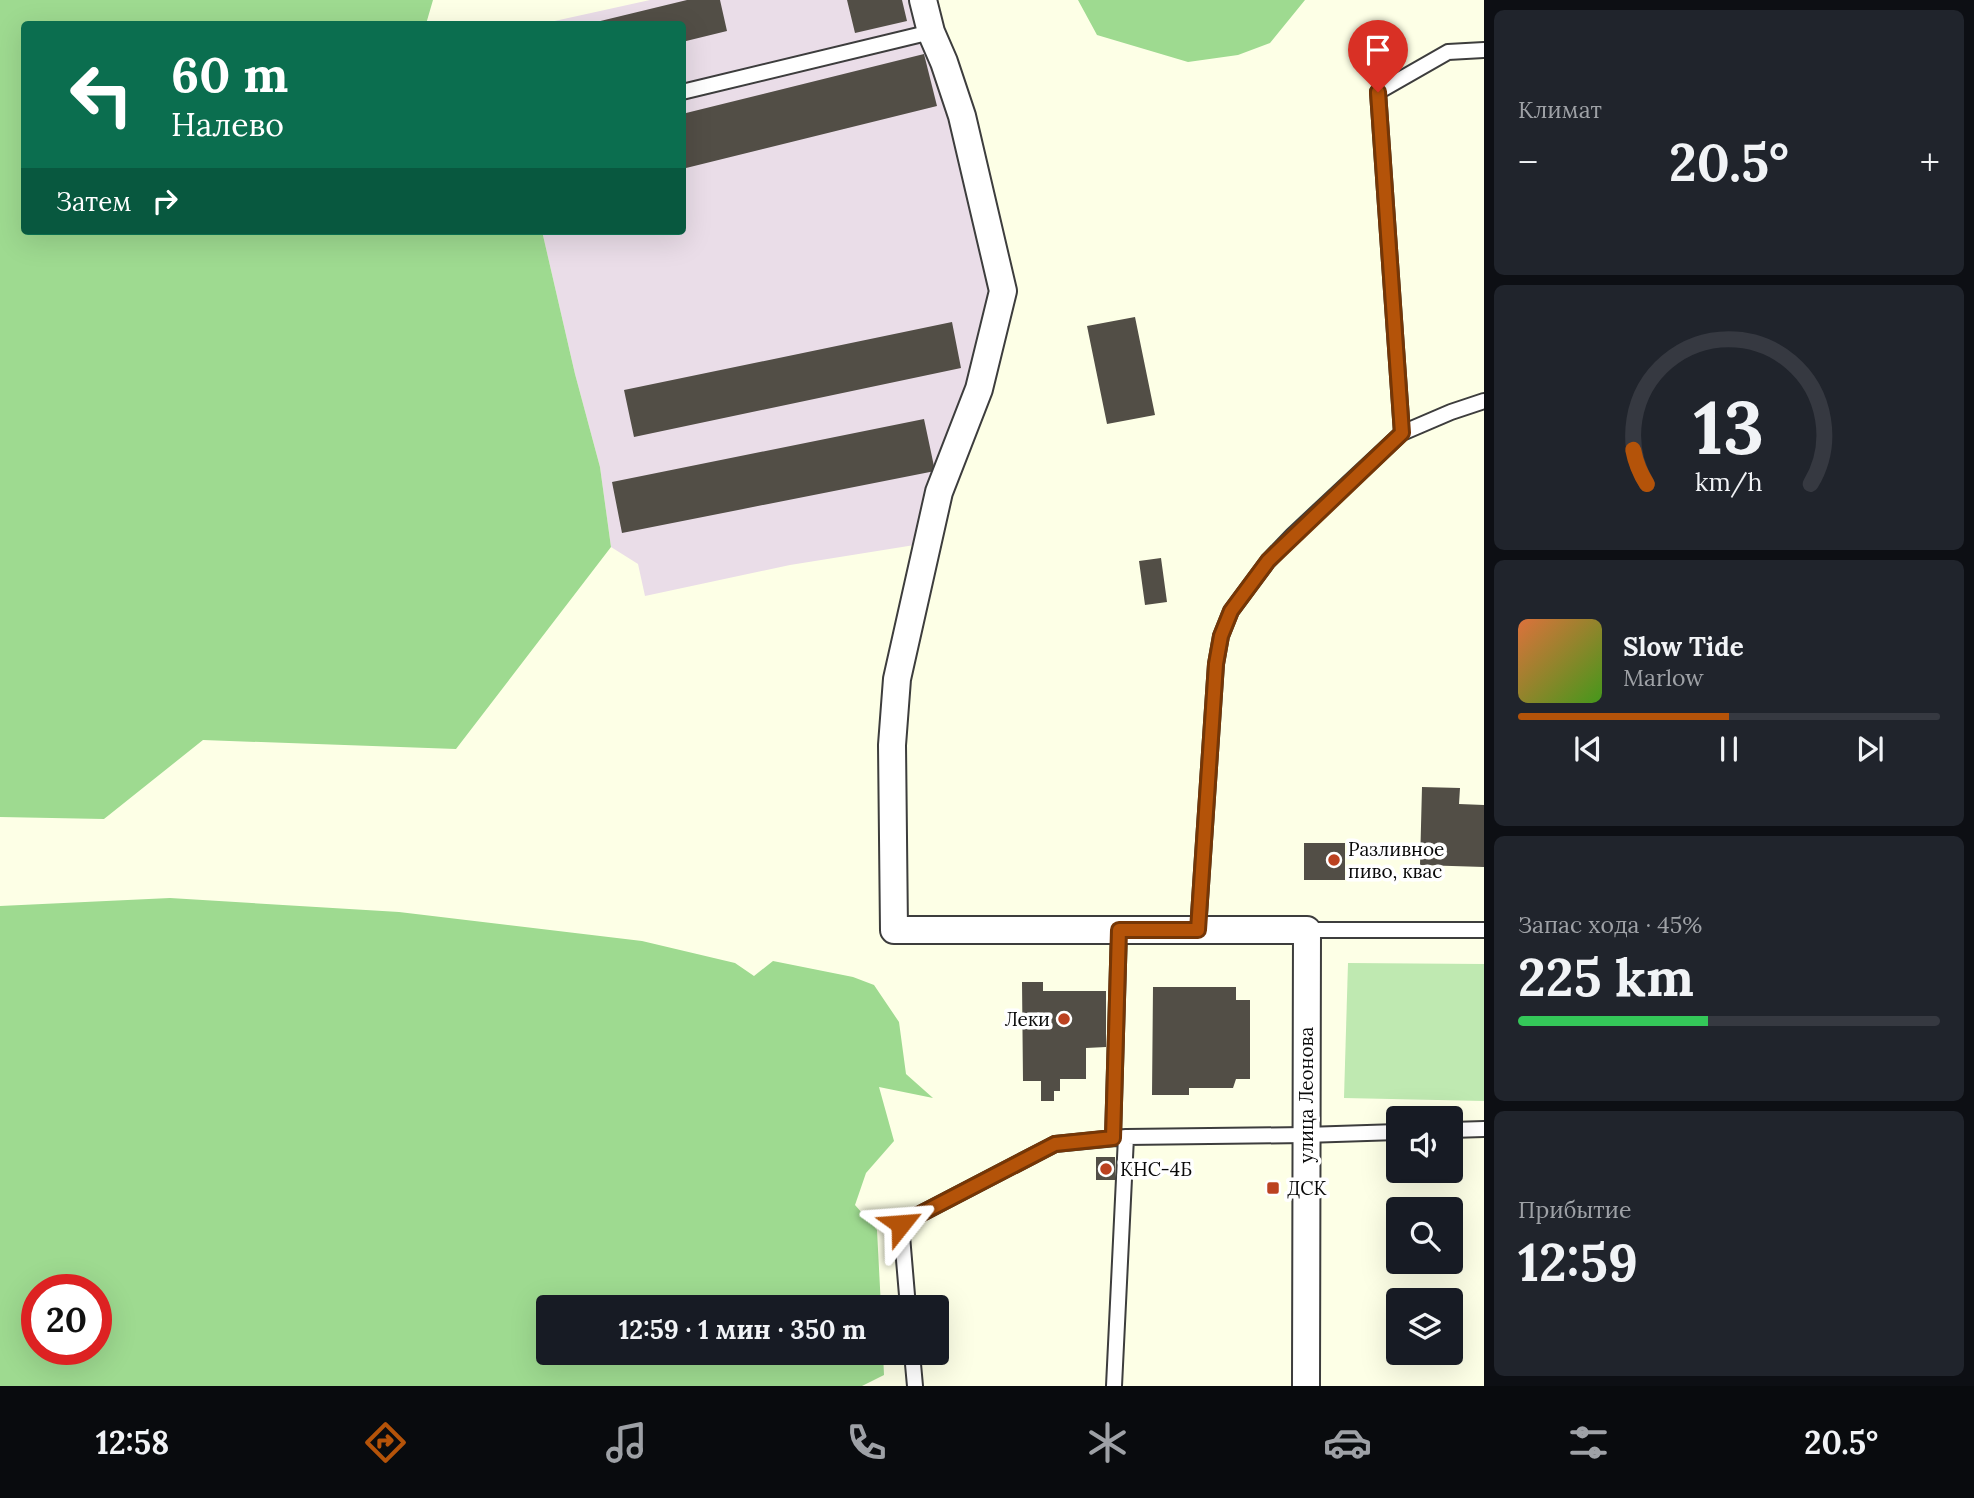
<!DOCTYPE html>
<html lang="ru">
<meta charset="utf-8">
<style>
body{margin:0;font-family:Lora,serif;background:#20242c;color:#f1f3f6;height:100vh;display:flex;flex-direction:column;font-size:26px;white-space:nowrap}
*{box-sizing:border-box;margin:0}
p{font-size:23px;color:#9ea1a6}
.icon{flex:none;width:38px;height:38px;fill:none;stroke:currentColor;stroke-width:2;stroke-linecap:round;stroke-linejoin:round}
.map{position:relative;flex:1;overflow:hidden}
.drawer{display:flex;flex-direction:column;gap:10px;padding:10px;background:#0d0f14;width:490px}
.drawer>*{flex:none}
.guide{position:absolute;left:21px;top:21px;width:665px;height:214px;border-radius:7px;box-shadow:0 7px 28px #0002;background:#0b6e4f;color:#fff;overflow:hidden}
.fabs{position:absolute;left:1386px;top:1106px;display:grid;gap:14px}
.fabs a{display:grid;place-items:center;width:77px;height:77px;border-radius:7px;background:#171b24;box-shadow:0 7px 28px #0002;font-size:35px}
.speed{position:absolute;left:21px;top:1274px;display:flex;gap:14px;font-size:35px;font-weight:700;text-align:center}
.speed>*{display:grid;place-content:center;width:91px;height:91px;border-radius:50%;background:#171b24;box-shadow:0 7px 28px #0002;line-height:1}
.speed .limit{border:10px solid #d22;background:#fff;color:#111}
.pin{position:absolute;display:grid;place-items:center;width:60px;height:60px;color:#fff;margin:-72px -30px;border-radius:50% 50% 50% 0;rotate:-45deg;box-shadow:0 0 7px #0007}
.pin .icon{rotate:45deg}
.me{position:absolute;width:77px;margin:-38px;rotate:62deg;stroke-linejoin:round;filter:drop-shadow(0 0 5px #0008)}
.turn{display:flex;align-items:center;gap:24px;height:147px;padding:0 35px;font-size:32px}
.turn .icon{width:91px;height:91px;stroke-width:2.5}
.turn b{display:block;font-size:49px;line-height:60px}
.then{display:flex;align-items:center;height:66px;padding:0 35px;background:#0003;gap:14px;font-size:26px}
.big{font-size:52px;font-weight:700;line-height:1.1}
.drawer .widget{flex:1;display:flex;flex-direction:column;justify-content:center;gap:10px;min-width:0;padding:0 24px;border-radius:10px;background:#20242c}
.drawer .dial{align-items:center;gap:0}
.dial svg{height:182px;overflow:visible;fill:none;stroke:#363941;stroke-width:7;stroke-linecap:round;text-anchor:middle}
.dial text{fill:#f1f3f6;stroke:none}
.song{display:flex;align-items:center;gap:21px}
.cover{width:84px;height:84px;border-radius:10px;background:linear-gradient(135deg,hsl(20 70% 55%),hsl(100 70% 35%))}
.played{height:7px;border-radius:4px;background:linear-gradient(90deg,#b45309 50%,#363941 50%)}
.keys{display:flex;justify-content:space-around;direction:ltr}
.heat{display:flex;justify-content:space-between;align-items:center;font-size:38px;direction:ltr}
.charge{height:10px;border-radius:5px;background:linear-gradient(90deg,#34c759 45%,#363941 0)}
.trip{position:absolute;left:536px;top:1295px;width:413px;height:70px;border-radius:7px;background:#171b24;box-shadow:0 7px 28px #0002;font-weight:700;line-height:70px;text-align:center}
.tab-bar{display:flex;height:112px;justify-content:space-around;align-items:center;background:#090b0e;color:#9ea1a6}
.tab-bar .icon{width:49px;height:49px}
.tab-bar .selected{color:#b45309}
.tab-bar b{font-size:32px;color:#f1f3f6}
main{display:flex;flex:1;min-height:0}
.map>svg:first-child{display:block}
</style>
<main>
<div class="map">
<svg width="1484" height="1386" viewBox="0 0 1484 1386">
<rect width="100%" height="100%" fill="#fdffe6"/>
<path fill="#eadde8" d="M650,0H934L1003,291L927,543L790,565L645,596L638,564L611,547L600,467L575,374L542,231H682V24H541Z"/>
<path fill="#bfe9b1" d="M1348,963L1484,964V1101L1344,1098Z"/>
<path fill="#9eda90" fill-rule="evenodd" d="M0,0H433L426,24H24V231H542L575,374L600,467L611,547L456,749L203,740L104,819L0,817Z
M1078,0H1305L1270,43L1238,55L1188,62L1097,35Z
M170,898L399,912L642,941L735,963L754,976L773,961L853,977L874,985L899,1022L906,1074L933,1098L879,1087L894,1141L866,1173L855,1205L877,1230L881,1307H548V1353H883L884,1375L862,1386H0V906ZM37,1290H96V1349H37Z"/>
<path fill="#524e46" d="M687,0H720L727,31L682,42V24H588Z
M847,0H902L907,21L855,33Z
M924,54L937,106L682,169V114Z
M1135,317L1155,415L1107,424L1087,326Z
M952,322L961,368L634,437L624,390Z
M924,419L935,471L622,533L612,482Z
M1161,558L1167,602L1145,605L1139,561Z
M1422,787L1460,788L1459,804L1484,805V867L1420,865Z
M1304,843H1345V880H1304Z
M1022,982H1043V991H1106V1047L1086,1048V1079H1060V1091H1054V1101H1041V1081H1023Z
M1153,987H1236V1000H1250V1079H1236L1233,1088H1189V1095H1152Z
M1096,1157H1115V1180H1096Z"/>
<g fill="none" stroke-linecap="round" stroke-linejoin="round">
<defs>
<path id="lane" d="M682,92L931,32
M1402,433L1378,92L1448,52L1484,50
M1198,930L1216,664L1221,636L1231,611L1268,561L1293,535L1402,433L1451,412L1484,401
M1307,930H1484
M1451,1130L1484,1129
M1113,1137L1119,930
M908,1307L901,1224L1055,1144L1126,1137L1305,1135L1398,1132
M912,1353L915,1386
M1114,1386L1126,1137"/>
<path id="street" d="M923,0L931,32L944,62L962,116L1003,291L979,389L939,492L897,679L892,745L894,930H1307L1306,1386"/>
</defs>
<use href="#lane" stroke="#3d3d3d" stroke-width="18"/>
<use href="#street" stroke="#3d3d3d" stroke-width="30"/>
<use href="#lane" stroke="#fff" stroke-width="14"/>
<use href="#street" stroke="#fff" stroke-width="26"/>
</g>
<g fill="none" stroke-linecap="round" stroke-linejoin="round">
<defs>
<path id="route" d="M901,1224L1055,1144L1113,1138L1119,930H1198L1216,664L1221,636L1231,611L1268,561L1402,433L1378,92"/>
</defs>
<use href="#route" stroke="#753606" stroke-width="18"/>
<use href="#route" stroke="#b45309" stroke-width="12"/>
</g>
<g fill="#bb4221" stroke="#fff" stroke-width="2.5">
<circle cx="1334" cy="860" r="7"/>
<circle cx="1064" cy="1019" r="7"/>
<circle cx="1106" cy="1169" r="7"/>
<rect x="1266" y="1181" width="14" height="14" rx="3.5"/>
</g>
<g text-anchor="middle" stroke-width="7" stroke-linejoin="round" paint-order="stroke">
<g font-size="19" fill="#0a0a0a" stroke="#fff" text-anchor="start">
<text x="1348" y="856">Разливное<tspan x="1348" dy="22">пиво, квас</tspan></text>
<text x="1050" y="1026" text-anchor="end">Леки</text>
<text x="1120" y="1176">КНС-4Б</text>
<text x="1287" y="1195">ДСК</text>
</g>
<g font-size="19" fill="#0a0a0a" stroke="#fff">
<text transform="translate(1306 1095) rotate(-90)" y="7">улица Леонова</text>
</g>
</g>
</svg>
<div class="fabs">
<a><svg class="icon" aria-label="sound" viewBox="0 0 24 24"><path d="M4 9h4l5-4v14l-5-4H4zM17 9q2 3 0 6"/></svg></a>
<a><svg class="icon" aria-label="search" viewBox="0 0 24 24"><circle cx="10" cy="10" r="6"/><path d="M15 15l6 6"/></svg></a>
<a><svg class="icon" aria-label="layers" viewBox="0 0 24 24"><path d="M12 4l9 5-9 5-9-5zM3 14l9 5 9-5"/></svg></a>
</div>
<div class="speed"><div class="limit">20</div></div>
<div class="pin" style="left:1378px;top:92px;background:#d93025"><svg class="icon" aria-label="arrive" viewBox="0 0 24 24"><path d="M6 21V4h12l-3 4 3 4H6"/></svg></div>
<svg class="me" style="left:901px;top:1224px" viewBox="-20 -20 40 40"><path d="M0-17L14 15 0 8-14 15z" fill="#b45309" stroke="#fff" stroke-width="4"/></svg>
<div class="trip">12:59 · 1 мин · 350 m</div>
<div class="guide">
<div class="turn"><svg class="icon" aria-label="left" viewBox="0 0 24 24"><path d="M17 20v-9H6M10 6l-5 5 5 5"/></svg><div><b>60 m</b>Налево</div></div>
<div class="then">Затем<svg class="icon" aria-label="right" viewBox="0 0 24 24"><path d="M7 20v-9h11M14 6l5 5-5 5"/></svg></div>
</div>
</div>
<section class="drawer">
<div class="widget"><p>Климат</p>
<div class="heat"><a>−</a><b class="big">20.5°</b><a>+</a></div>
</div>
<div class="widget dial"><svg viewBox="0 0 100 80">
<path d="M14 69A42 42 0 1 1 86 69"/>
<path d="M14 69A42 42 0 0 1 8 54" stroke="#b45309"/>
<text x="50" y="56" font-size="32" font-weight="700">13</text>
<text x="50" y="72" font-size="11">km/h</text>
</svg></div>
<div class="widget">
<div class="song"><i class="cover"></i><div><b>Slow Tide</b><p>Marlow</p></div></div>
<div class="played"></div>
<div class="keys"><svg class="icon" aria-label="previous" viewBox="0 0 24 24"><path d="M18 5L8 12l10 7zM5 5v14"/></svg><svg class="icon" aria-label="pause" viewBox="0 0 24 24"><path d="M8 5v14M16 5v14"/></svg><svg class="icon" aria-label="next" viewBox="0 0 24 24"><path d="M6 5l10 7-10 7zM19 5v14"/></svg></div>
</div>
<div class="widget"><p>Запас хода · 45%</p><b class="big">225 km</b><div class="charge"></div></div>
<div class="widget"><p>Прибытие</p><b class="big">12:59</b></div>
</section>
</main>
<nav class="tab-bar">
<b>12:58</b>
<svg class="icon selected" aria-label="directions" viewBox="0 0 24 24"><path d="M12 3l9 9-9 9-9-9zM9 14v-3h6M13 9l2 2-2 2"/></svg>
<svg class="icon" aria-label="music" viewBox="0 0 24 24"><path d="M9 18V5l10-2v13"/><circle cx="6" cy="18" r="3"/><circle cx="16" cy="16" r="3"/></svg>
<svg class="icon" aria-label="phone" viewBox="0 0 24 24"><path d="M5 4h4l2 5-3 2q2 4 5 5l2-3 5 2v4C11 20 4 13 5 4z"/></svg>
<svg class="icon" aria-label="climate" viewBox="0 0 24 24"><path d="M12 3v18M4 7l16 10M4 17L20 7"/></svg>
<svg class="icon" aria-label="car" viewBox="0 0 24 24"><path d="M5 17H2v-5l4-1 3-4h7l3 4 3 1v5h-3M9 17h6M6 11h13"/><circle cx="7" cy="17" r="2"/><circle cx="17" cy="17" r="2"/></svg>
<svg class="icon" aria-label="filters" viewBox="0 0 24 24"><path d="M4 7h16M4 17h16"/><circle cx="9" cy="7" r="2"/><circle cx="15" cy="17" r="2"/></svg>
<b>20.5°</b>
</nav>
